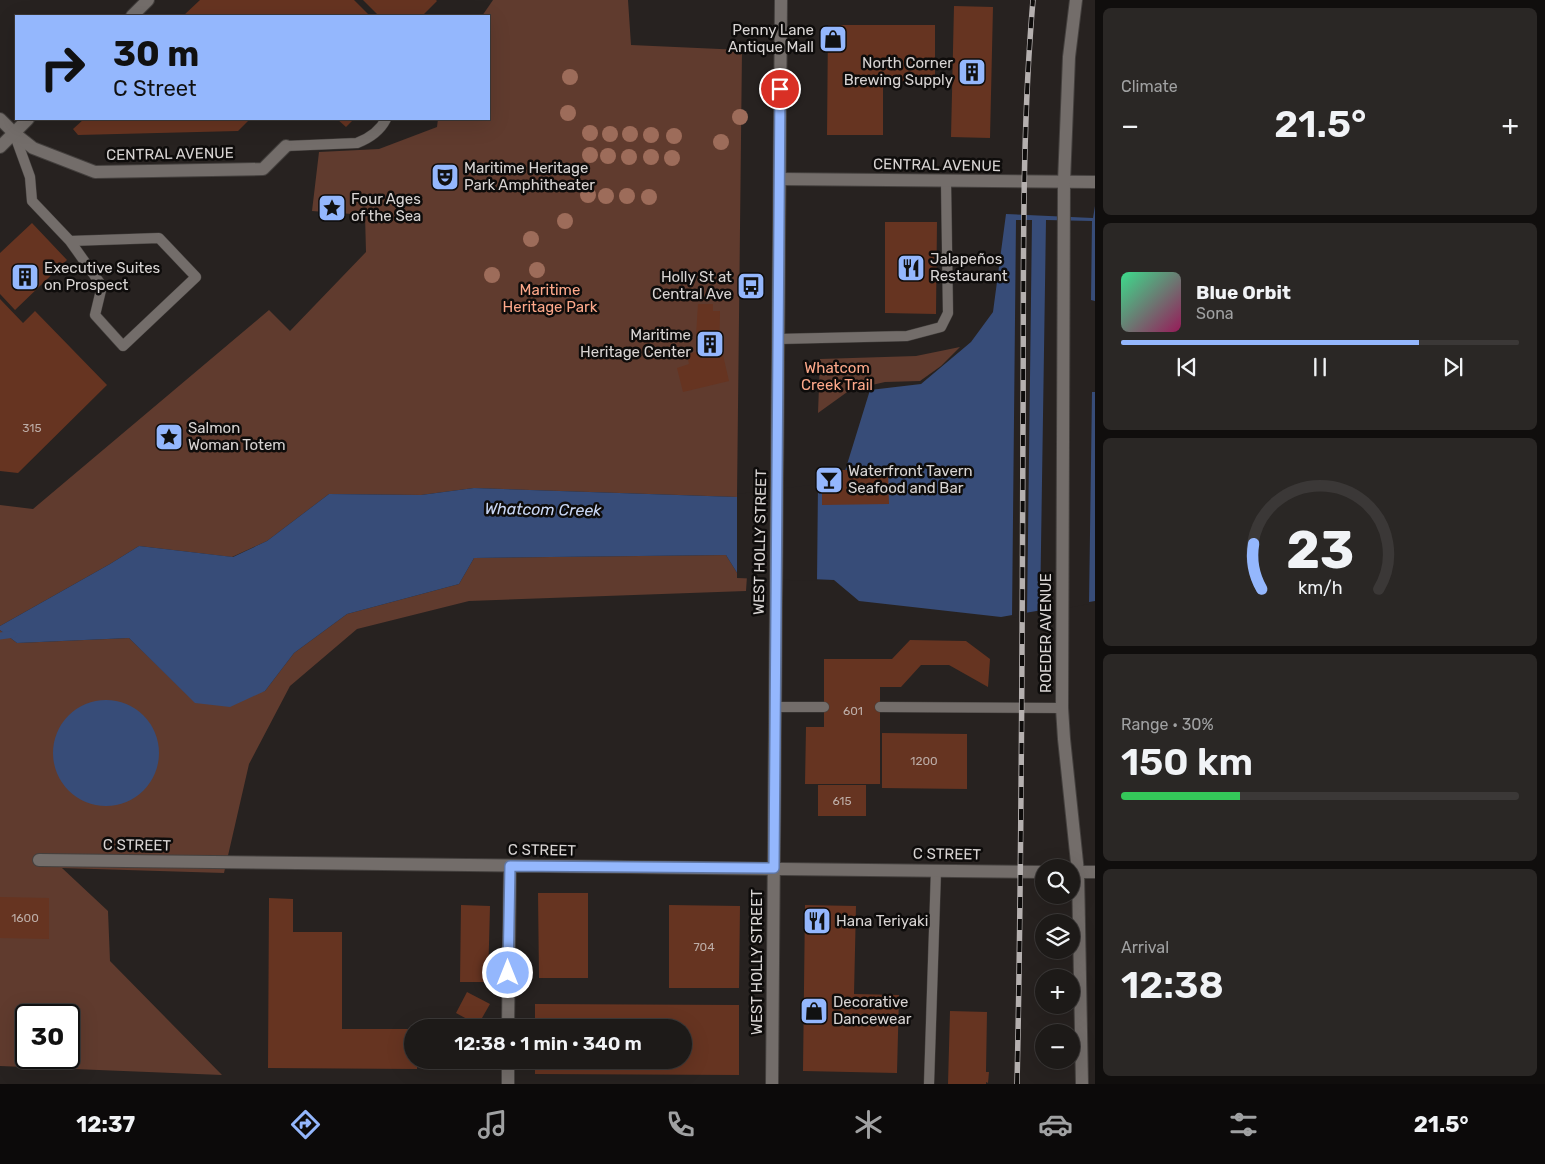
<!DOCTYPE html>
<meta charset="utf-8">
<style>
body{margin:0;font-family:Rubik,sans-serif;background:#2a2725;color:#f1f3f6;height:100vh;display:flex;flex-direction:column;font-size:19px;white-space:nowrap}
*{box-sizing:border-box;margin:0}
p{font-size:16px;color:#a0a1a2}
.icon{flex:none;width:28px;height:28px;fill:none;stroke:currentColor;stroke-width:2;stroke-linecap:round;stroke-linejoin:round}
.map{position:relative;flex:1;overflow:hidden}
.details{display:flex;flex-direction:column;gap:8px;padding:8px;background:#100e0d;width:450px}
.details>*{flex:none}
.hud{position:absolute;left:15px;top:15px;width:475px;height:105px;border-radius:0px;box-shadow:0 5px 20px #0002,0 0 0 1px #3b3837;background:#94b7fd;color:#111;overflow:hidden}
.fabs{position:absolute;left:1035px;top:859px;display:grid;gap:10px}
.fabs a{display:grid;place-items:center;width:45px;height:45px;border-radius:50%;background:#1d1a18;box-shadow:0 5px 20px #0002,0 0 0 1px #3b3837;font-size:25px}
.speed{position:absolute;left:15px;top:1004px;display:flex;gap:10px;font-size:25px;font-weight:700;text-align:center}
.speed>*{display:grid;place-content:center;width:65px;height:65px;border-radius:50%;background:#1d1a18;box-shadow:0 5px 20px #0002,0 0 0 1px #3b3837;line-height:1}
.speed .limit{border:2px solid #111;border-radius:8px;background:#fff;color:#111}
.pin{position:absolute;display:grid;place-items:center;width:42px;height:42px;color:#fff;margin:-21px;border:2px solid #fff;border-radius:50%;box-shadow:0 1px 5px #0007}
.me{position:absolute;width:55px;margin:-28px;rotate:0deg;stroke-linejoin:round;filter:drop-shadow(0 0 4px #0008)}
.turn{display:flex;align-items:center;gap:18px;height:105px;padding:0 15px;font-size:22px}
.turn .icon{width:65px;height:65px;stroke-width:2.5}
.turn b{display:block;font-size:35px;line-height:42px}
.big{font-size:38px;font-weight:600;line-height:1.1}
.details .card{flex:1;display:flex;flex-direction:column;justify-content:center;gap:8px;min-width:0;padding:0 18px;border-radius:8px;background:#2a2725}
.details .dial{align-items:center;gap:0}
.dial svg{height:130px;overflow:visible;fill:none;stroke:#3b3837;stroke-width:7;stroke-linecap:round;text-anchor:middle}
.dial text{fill:#f1f3f6;stroke:none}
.song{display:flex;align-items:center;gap:15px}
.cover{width:60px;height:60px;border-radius:8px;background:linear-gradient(135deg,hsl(150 70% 55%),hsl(330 70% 35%))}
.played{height:5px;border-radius:2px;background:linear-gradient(90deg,#94b7fd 75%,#3b3837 75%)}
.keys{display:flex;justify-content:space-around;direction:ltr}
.heat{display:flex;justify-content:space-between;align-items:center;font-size:28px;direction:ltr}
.charge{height:8px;border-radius:4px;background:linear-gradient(90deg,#34c759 30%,#3b3837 0)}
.trip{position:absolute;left:404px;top:1019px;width:288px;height:50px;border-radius:25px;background:#1d1a18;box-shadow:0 5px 20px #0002,0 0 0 1px #3b3837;font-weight:600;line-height:50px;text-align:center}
.menu{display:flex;height:80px;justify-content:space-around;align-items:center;background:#0c0a0a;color:#a0a1a2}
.menu .icon{width:35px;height:35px}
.menu .on{color:#94b7fd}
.menu b{font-size:22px;color:#f1f3f6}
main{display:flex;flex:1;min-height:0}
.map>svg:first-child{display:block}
</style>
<main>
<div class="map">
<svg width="1095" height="1084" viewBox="0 0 1095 1084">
<rect width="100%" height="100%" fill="#272220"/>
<path fill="#603b2e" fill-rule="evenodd" d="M493,0H628L631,45L742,50L737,497L474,488L421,495L329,494L267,541L232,557L139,546L110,564L0,626V505L33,509L269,310L290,331L366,252L365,215L312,211L319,152L379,149L437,127L438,119H489V16H482Z
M960,347L941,366L920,381L885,382L850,390L818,413L820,359L916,356Z
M726,555L739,576H747L746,591L469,601L357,629L290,686L249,764L224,873L62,868L108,911L110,961L222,1075L0,1066V630L17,643L129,638L195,702L265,691L294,653L347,614L459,584L474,558ZM26,1015H69V1058H26Z"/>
<path fill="#374c78" d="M1095,206V601L1001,617L859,601L834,580L739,576L726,555L474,558L459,584L347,614L294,653L265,691L230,707L195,703L129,638L17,643L0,630V626L110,564L139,546L233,557L267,541L329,494L421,495L474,488L737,497L841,484L870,390L921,384L971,342L993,312L1006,214L1093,218Z
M53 753a53 53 0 1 1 106 0a53 53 0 1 1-106 0Z"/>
<path fill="#272220" d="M1016,220H1032L1027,615L1012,618Z
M1046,220L1092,221L1091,300L1095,301V392H1092L1089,604L1040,613Z
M818,484L817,581L737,578V494Z"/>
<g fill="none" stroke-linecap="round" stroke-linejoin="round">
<path stroke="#374c78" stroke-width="7" d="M0,636L14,634"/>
</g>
<path fill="#663421" d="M200,0H354L370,16H183Z
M363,0H436L437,1L422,16H379Z
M954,6L993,7L990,138L951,137Z
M828,25H935V82L883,81V135H827Z
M84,119H250L238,131L78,135L73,129Z
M337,119H354L346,127Z
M885,222H937L936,314L885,313Z
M32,223L67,260L15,310L0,294V253Z
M0,299L23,323L35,311L107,385L18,473L0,471Z
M698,304H713V311H720L719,357L723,355L729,381L683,392L677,368L689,364L687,355L699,351L700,336H696Z
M822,470H888L889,504L822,505Z
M910,640L966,641L990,659L988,687L949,665H921L901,687H880V784H805L806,727H824V659H892Z
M882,733L967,734V789L882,788Z
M818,785H866V816H818Z
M538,893H588V978H539Z
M0,897L49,898V939L0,938Z
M269,898L293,899V932H342V1029H412V1060H417V1069L268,1068Z
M461,905L490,906L488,982H460Z
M669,905L740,906L739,988H669Z
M805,905L856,906L854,994L899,995L897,1073L803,1071Z
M467,992L490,1004L478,1025L456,1013Z
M535,1004L739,1005V1075L535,1074V1060H682V1028H535Z
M950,1011L987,1012L986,1072H989L988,1083L986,1082V1084H948Z"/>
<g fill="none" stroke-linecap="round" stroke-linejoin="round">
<defs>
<path id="lane" d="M14,133L30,177L32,201L70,241L159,238L196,277L123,346L95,315L102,286L70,241
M286,146L357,143C370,138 380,131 386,119
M778,339L907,336L941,327L948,313L946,181
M775,707H824
M880,707L1062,708
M929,1084L936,870"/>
<path id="street" d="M0,119L14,133L33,148L95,172L263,169L286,146
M780,179L1095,182
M39,860L1044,872
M1071,872H1095
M508,1028L510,866
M508,1084V1060"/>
<path id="secondary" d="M1076,0L1069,57L1064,182L1062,708L1064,739L1078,872L1082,1084
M132,16L148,0
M0,147L28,119
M772,1084L781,0"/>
</defs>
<use href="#lane" stroke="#44403e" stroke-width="11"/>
<use href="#street" stroke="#44403e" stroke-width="14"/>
<use href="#secondary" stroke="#44403e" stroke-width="14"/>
<use href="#lane" stroke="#736d6a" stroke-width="10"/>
<use href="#street" stroke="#736d6a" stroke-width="12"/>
<use href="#secondary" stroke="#736d6a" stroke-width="12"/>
<defs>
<path id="rail" d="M1017,1084C1022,862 1022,641 1023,419C1024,280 1021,139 1033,0"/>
</defs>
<use href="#rail" stroke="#b5b0af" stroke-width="5.5"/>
<use href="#rail" stroke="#0e0c0b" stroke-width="4" stroke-dasharray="11" stroke-linecap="butt"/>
</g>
<g fill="#9d6c5a">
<circle cx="570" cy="77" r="8"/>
<circle cx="568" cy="113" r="8"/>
<circle cx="740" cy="117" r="8"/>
<circle cx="590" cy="133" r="8"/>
<circle cx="610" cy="134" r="8"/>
<circle cx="630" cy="134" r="8"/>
<circle cx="651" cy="135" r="8"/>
<circle cx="674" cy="136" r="8"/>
<circle cx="721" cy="142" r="8"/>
<circle cx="590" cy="155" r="8"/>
<circle cx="608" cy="156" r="8"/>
<circle cx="629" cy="157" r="8"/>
<circle cx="651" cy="157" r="8"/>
<circle cx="672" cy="158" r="8"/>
<circle cx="588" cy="195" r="8"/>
<circle cx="606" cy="196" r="8"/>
<circle cx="627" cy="196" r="8"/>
<circle cx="649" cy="197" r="8"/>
<circle cx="565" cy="221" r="8"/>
<circle cx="531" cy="239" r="8"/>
<circle cx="537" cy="270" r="8"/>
<circle cx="492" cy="275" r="8"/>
</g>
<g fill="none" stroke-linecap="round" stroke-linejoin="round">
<defs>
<path id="route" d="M508,973L510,866L774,868L780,89"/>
</defs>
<use href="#route" stroke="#6077a4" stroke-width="12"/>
<use href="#route" stroke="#94b7fd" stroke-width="9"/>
</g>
<defs>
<symbol id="shop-square" viewBox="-11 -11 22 22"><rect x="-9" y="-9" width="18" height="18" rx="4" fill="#94b7fd" stroke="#0e0c0b"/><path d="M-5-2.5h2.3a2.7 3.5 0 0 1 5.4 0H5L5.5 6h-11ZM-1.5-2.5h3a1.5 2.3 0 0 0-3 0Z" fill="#111"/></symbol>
<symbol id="building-square" viewBox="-11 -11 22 22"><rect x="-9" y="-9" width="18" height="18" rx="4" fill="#94b7fd" stroke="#0e0c0b"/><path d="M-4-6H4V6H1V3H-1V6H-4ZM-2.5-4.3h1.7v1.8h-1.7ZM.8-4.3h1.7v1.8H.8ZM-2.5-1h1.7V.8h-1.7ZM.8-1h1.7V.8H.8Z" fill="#111"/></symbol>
<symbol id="theatre-square" viewBox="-11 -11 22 22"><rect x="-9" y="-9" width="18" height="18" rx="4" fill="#94b7fd" stroke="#0e0c0b"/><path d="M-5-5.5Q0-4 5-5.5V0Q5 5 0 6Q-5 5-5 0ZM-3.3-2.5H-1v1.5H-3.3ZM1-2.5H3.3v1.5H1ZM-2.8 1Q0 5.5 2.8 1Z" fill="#111"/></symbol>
<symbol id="sight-square" viewBox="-11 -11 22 22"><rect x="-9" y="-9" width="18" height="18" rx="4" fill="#94b7fd" stroke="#0e0c0b"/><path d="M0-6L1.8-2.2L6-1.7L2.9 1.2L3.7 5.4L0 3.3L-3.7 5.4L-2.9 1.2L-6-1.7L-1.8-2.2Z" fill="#111"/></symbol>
<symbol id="restaurant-square" viewBox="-11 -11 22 22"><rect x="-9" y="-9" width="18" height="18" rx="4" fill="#94b7fd" stroke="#0e0c0b"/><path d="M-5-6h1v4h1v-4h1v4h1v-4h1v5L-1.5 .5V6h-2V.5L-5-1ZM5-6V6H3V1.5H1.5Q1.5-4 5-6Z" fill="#111"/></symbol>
<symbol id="bus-square" viewBox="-11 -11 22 22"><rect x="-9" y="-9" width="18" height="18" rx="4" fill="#94b7fd" stroke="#0e0c0b"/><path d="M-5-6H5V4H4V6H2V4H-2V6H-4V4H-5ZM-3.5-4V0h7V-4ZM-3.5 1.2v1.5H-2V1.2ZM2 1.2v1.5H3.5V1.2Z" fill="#111"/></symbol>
<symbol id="bar-square" viewBox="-11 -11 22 22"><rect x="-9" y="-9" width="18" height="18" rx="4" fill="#94b7fd" stroke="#0e0c0b"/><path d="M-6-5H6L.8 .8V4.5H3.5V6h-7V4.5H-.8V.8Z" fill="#111"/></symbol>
</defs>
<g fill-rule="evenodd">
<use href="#shop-square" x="817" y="23" width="32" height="32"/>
<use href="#building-square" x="956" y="56" width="32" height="32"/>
<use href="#theatre-square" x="429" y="161" width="32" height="32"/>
<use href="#sight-square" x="316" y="192" width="32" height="32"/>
<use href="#restaurant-square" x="895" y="252" width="32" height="32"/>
<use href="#building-square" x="9" y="261" width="32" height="32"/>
<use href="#bus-square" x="735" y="270" width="32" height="32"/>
<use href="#building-square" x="694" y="328" width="32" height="32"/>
<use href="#sight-square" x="153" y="421" width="32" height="32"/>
<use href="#bar-square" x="813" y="464" width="32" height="32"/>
<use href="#restaurant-square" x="801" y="905" width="32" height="32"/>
<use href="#shop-square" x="798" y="995" width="32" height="32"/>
</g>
<g text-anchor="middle" stroke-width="5" stroke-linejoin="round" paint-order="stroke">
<g font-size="12" fill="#bcaca6">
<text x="32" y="432">315</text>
<text x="853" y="715">601</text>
<text x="924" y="765">1200</text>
<text x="842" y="805">615</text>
<text x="25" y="922">1600</text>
<text x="704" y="951">704</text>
</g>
<g font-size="15" fill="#d8d4d3" stroke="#0e0c0b" text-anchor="start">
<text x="814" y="35" text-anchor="end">Penny Lane<tspan x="814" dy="17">Antique Mall</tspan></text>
<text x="953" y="68" text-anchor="end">North Corner<tspan x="953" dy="17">Brewing Supply</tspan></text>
<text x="464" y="173">Maritime Heritage<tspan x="464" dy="17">Park Amphitheater</tspan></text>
<text x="351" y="204">Four Ages<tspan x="351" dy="17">of the Sea</tspan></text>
<text x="930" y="264">Jalapeños<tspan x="930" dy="17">Restaurant</tspan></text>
<text x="44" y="273">Executive Suites<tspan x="44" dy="17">on Prospect</tspan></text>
<text x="732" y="282" text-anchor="end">Holly St at<tspan x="732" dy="17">Central Ave</tspan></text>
<text x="691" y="340" text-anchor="end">Maritime<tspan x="691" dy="17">Heritage Center</tspan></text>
<text x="188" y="433">Salmon<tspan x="188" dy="17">Woman Totem</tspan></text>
<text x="848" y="476">Waterfront Tavern<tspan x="848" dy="17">Seafood and Bar</tspan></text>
<text x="836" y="926">Hana Teriyaki</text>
<text x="833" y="1007">Decorative<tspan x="833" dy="17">Dancewear</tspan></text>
</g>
<g font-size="15" fill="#d8d4d3" stroke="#0e0c0b">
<text transform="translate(170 154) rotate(-1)" y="5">CENTRAL AVENUE</text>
<text transform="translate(937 165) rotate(1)" y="5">CENTRAL AVENUE</text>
<text transform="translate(760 542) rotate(-89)" y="5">WEST HOLLY STREET</text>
<text transform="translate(1046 633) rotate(-90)" y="5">ROEDER AVENUE</text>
<text transform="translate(137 845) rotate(1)" y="5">C STREET</text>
<text transform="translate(542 850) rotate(1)" y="5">C STREET</text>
<text transform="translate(947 854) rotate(1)" y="5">C STREET</text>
<text transform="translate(757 962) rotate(-90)" y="5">WEST HOLLY STREET</text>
</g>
<g font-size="15" fill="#fda88a" stroke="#0e0c0b">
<text x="550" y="295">Maritime<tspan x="550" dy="17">Heritage Park</tspan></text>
<text x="837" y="373">Whatcom<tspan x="837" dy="17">Creek Trail</tspan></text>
</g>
<g font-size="16" font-style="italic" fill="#c9d7f5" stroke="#0e0c0b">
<text transform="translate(543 509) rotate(1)" y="6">Whatcom Creek</text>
</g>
</g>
</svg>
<div class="fabs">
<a><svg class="icon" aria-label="search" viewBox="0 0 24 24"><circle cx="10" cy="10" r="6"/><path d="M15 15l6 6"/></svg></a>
<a><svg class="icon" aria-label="layers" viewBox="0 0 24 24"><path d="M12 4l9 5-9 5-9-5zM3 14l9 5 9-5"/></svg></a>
<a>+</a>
<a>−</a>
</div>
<div class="speed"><div class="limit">30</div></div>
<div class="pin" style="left:780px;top:89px;background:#d93025"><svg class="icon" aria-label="arrive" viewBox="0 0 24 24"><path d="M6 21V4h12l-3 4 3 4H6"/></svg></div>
<svg class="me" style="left:508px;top:973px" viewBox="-20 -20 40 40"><circle r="17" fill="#94b7fd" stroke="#fff" stroke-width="3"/><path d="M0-11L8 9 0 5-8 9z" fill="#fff"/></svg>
<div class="trip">12:38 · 1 min · 340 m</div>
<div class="hud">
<div class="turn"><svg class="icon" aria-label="right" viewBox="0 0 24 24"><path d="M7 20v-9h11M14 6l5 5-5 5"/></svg><div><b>30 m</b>C Street</div></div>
</div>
</div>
<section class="details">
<div class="card"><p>Climate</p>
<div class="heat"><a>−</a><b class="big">21.5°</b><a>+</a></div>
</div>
<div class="card">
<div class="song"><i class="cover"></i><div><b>Blue Orbit</b><p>Sona</p></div></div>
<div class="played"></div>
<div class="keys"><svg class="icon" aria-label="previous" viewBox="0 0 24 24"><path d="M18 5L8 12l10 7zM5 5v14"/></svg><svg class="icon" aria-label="pause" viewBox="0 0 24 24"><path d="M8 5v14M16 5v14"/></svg><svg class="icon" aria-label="next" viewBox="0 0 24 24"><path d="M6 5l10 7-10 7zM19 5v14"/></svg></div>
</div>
<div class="card dial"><svg viewBox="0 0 100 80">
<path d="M14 69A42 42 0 1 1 86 69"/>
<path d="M14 69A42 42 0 0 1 9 41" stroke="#94b7fd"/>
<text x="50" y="56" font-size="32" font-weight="700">23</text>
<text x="50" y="72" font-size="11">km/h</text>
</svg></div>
<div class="card"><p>Range · 30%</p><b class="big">150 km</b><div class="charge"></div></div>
<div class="card"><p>Arrival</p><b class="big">12:38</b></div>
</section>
</main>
<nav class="menu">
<b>12:37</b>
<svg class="icon on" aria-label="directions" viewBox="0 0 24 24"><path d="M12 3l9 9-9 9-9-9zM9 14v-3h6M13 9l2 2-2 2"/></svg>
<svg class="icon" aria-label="music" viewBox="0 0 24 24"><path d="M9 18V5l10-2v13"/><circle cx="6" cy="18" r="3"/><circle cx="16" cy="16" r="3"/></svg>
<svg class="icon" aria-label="phone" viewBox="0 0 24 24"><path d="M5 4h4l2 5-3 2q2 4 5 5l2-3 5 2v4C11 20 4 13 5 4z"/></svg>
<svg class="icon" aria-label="climate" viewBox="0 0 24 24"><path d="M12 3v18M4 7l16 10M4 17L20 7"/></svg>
<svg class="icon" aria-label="car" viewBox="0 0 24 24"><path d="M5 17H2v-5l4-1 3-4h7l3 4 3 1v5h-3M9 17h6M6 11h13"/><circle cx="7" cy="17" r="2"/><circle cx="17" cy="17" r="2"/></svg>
<svg class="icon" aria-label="filters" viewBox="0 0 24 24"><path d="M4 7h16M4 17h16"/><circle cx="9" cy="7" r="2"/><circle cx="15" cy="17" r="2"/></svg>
<b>21.5°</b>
</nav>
